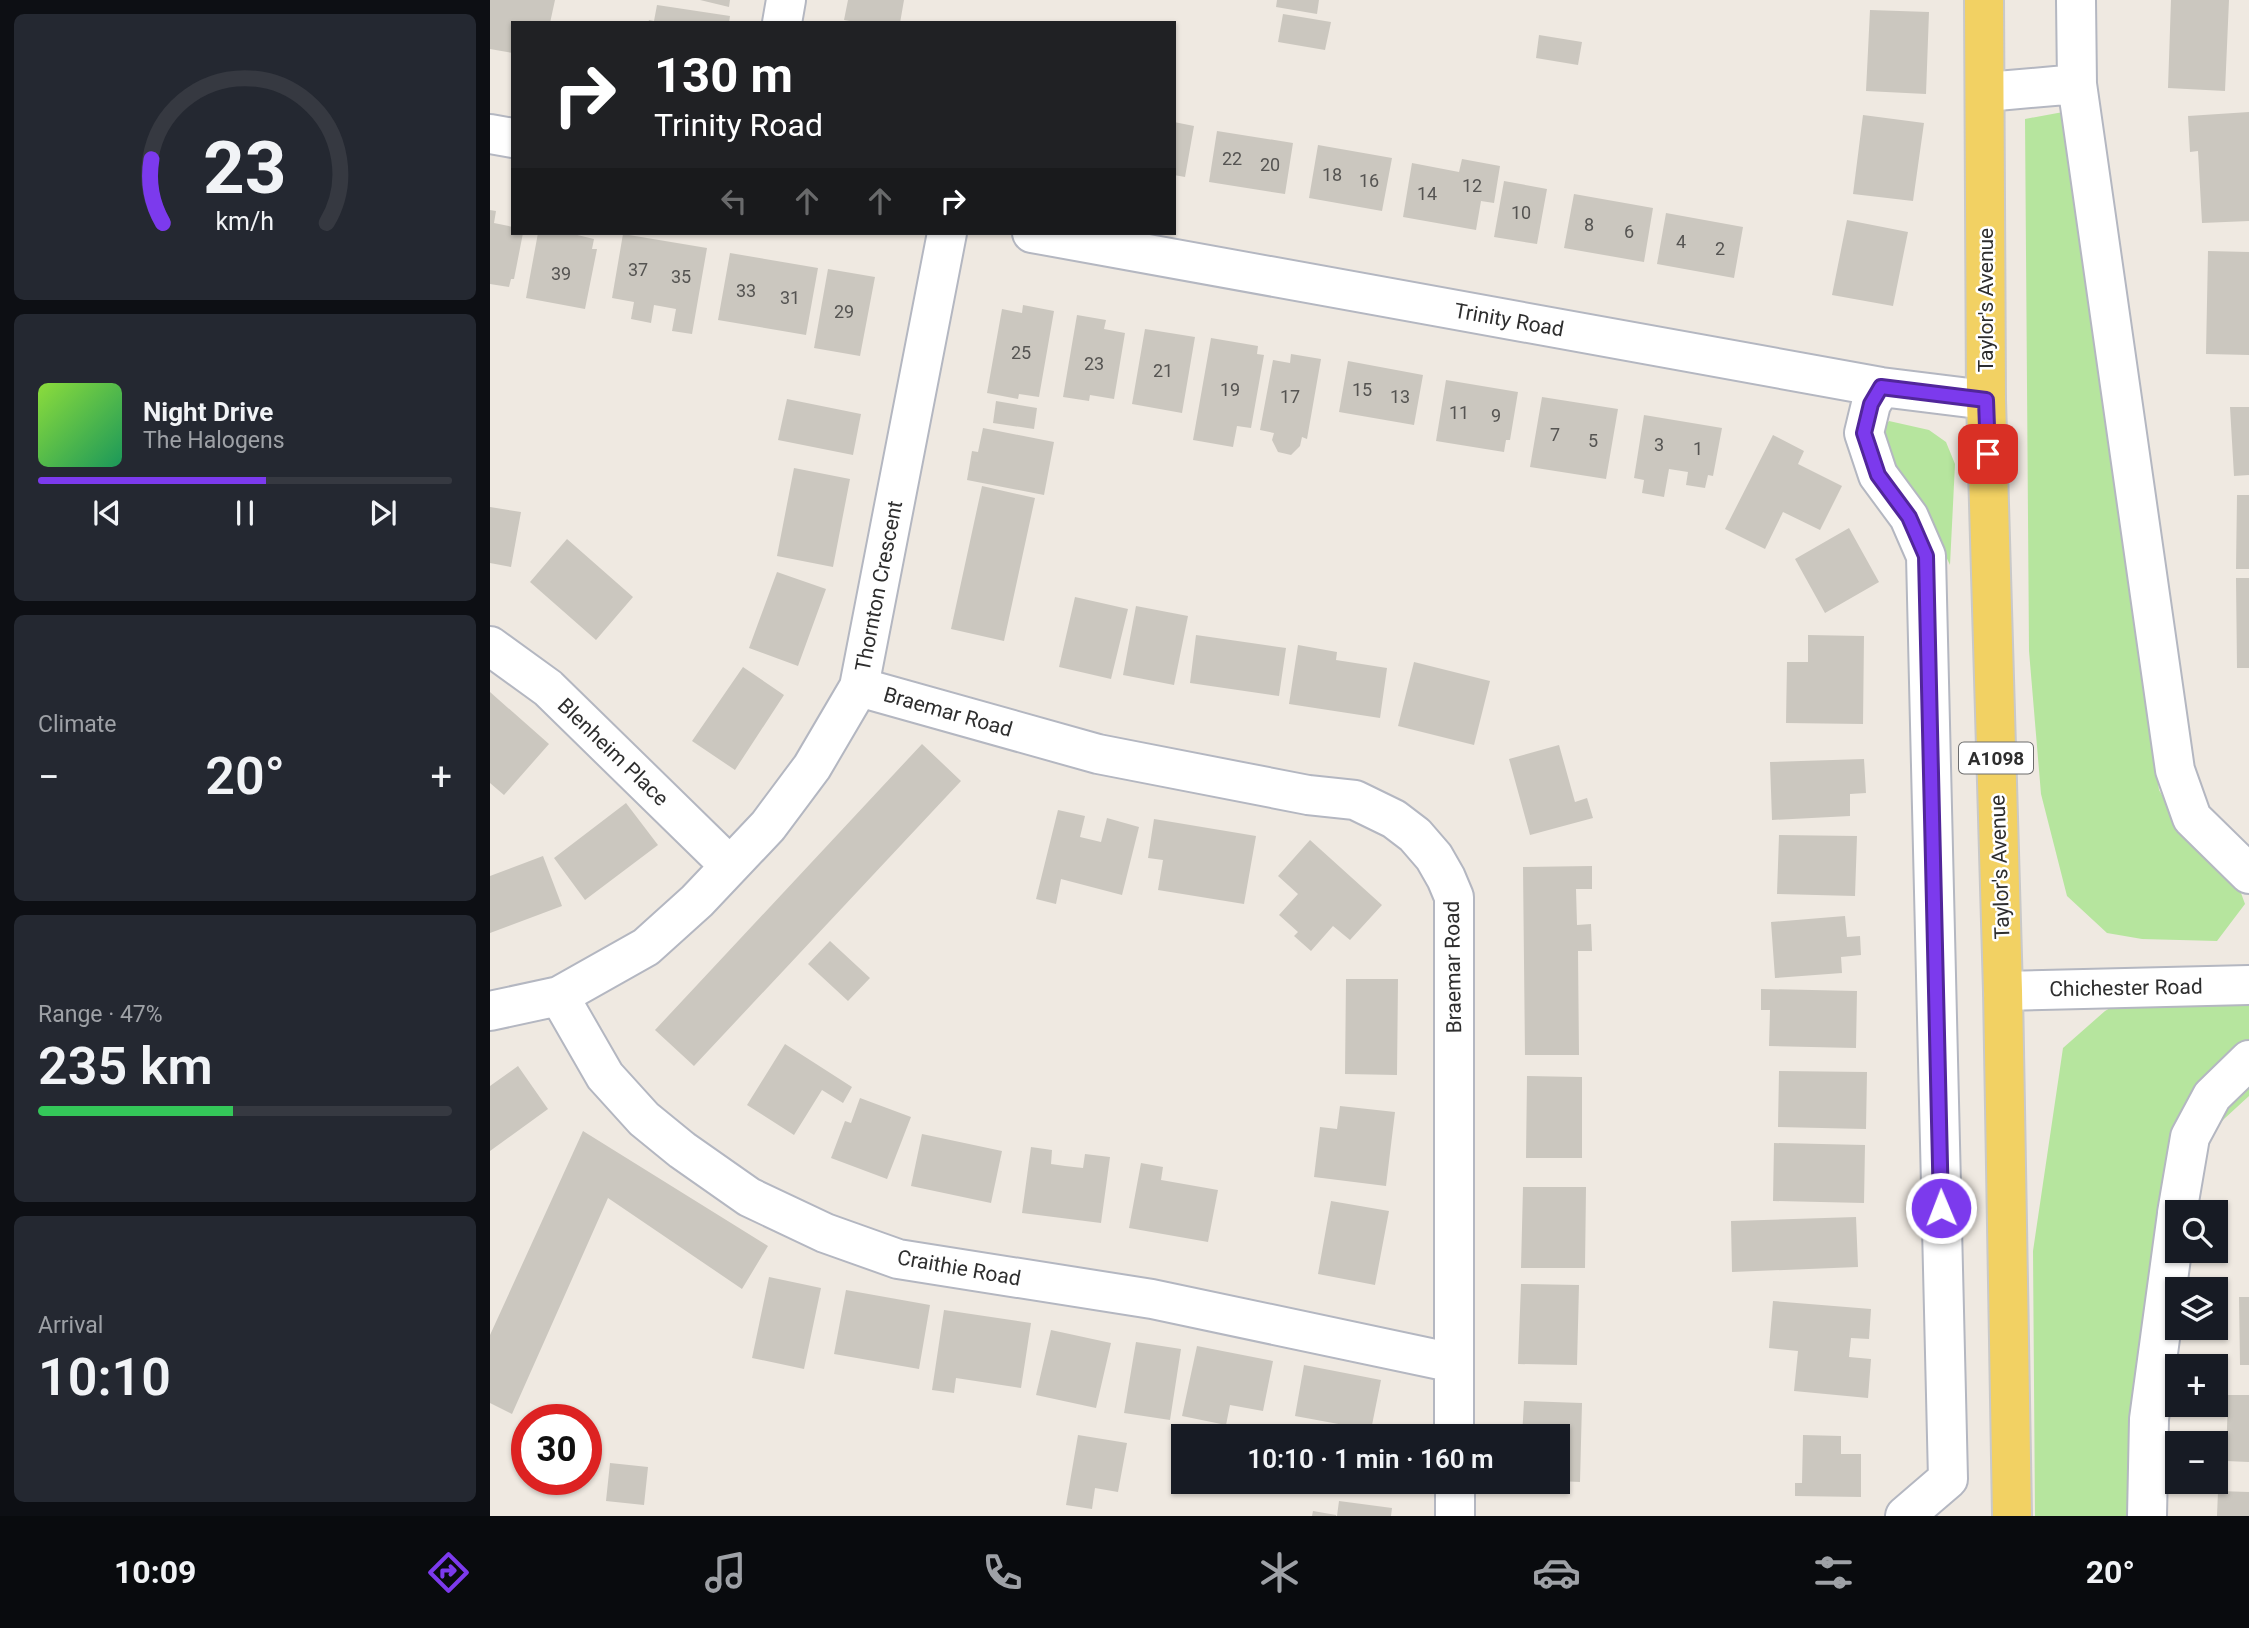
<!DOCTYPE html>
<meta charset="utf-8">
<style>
body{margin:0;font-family:Roboto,sans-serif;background:#242831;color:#f1f3f6;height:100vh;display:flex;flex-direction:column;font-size:26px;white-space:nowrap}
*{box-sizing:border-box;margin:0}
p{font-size:23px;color:#9ea1a6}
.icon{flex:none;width:38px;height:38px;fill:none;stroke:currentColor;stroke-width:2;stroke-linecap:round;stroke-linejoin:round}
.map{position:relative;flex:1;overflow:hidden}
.panel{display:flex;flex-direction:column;gap:14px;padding:14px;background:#0d0f14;width:490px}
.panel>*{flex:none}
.hud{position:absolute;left:21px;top:21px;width:665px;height:214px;border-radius:0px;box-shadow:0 2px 5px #0004;background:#202124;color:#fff;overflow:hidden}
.fabs{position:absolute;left:1675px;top:1200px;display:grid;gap:14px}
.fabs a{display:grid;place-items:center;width:63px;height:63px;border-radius:0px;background:#171b24;box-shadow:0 2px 5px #0004;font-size:35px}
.speed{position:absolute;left:21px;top:1404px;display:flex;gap:14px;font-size:35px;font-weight:700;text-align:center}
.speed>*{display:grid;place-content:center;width:91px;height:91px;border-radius:50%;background:#171b24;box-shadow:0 2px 5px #0004;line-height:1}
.speed .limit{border:10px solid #d22;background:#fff;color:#111}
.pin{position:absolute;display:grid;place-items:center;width:60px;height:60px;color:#fff;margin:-30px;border-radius:14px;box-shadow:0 4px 10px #0006}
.me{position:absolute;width:77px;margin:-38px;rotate:359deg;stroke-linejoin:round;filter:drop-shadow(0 0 5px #0008)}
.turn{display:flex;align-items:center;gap:24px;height:147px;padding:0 28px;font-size:32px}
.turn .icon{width:91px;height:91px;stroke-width:2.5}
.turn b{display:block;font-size:49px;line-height:60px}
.lanes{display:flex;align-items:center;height:66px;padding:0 28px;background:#0003;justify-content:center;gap:35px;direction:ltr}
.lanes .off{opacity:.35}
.big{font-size:52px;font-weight:600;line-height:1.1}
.panel .widget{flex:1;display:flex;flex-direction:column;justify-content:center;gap:10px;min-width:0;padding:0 24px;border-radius:10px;background:#242831}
.panel .dial{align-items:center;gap:0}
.dial svg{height:182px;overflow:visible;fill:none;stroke:#363941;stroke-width:7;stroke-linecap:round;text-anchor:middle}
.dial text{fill:#f1f3f6;stroke:none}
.song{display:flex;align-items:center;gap:21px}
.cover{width:84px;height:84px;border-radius:10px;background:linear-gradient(135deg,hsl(90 70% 55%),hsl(150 70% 35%))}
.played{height:7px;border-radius:4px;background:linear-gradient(90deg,#7c3aed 55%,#363941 55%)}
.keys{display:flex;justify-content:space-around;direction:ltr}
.heat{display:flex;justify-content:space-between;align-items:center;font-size:38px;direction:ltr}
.charge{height:10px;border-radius:5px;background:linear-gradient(90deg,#34c759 47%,#363941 0)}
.trip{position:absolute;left:681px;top:1424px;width:399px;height:70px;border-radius:0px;background:#171b24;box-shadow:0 2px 5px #0004;font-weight:600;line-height:70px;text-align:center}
.dock{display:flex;height:112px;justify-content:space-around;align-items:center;background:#090b0e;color:#9ea1a6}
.dock .icon{width:49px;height:49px}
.dock .current{color:#7c3aed}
.dock b{font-size:32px;color:#f1f3f6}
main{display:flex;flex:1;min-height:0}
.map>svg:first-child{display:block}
</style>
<main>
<section class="panel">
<div class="widget dial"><svg viewBox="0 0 100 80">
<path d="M14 69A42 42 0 1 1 86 69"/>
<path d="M14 69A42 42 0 0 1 9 41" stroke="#7c3aed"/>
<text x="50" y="56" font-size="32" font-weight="700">23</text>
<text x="50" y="72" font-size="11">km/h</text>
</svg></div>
<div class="widget">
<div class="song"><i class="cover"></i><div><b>Night Drive</b><p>The Halogens</p></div></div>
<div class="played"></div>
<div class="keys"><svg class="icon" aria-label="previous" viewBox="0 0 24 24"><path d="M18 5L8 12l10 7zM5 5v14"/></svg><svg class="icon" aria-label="pause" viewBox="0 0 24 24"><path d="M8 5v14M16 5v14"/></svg><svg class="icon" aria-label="next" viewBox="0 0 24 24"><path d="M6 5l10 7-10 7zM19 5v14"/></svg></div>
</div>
<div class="widget"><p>Climate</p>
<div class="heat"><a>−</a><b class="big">20°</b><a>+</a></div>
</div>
<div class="widget"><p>Range · 47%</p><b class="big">235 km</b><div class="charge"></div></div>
<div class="widget"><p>Arrival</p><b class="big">10:10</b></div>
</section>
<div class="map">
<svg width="1759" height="1516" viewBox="0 0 1759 1516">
<rect width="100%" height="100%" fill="#efe9e1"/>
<path fill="#b6e59e" d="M1584,110L1669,790L1701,846L1742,868L1755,904L1727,941L1652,939L1617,933L1577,896L1551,794L1539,651L1535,119Z
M1399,421L1439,430L1456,442L1465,464L1460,565L1433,508L1419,494L1390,433Z
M1654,988L1759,1002V1096L1734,1119L1705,1152L1685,1274L1673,1516H1545L1543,1251L1573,1048L1615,1011Z"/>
<path fill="#cbc7bf" d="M0,0H65L60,23H23V53L0,49Z
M210,0H240L239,7Z
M358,0H414L410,23H370L354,20Z
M787,0H829L827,14L786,7Z
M1681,0H1739L1735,91L1678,88Z
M167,5L240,16L239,23H158L159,20L164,21Z
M1380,10L1439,12L1436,94L1376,91Z
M793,14L841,22L835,50L788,42Z
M1049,35L1092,42L1088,65L1046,58Z
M1759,112V221L1712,223L1708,151L1700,152L1698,116Z
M1373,115L1434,123L1423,201L1363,194Z
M684,122L704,126L695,177L684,175Z
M727,131L803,143L795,194L719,182Z
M828,145L902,158L892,211L819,198Z
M972,159L1010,166L1004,203L991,201L986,230L913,217L922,163L969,172Z
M1014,181L1057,189L1047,244L1004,237Z
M1084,194L1163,208L1154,262L1074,248Z
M0,210L6,211L4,223L23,227V233H33L24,279H21L19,287L0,284Z
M1176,213L1253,227L1244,278L1167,264Z
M1357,220L1418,232L1403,306L1342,295Z
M48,233H79L104,239L102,249H107L95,309L36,298Z
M133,234L217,248L202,334L182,331L186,309L164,305L161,323L141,319L144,302L122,298Z
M1718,251L1759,252V355L1716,354Z
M240,253L328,268L316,335L228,320Z
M338,269L385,277L370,356L324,348Z
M533,305L564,311L549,397L529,394L528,399L497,393L512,309L532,313Z
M587,315L616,320L614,329L635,333L624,399L600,395L599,401L573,397Z
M655,329L705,337L692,413L642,404Z
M721,338L768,346L767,354L774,355L761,428L747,426L743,447L703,440Z
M801,354L831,359L817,439L812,437L810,446L801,455L788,452L782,440L784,433L770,430L783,360L800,363Z
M858,361L933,375L924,425L849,412Z
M956,380L1028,392L1020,440H1016L1014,452L946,441Z
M1052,397L1128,409L1116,479L1040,467Z
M297,399L371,414L363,455L288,440Z
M506,401L547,408L544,429L503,423Z
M1740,407H1759V475L1744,476Z
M1154,415L1232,428L1223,476L1218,475L1215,488L1196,485L1198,472L1179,469L1174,497L1152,493L1154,480L1144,478Z
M493,428L564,442L554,495L477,480L482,451L488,452Z
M1283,435L1314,451L1308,464L1352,486L1330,530L1293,512L1275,549L1235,529Z
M304,468L360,479L343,567L287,556Z
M492,486L545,498L514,641L461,629Z
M1747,495H1759V569H1746Z
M0,507L31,512L21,567L0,563Z
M1359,528L1389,582L1335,613L1305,559Z
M77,539L143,597L106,640L40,582Z
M287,572L336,589L308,666L259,648Z
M1746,578H1759V668H1747Z
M585,597L638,609L621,679L569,667Z
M646,606L698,616L684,685L633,675Z
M706,635L796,648L789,696L700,683Z
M1318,635L1374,636L1373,724L1296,723L1297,662H1318Z
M808,645L847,652L846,660L897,668L890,718L799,704Z
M924,662L1000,681L984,745L908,726Z
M253,667L294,695L245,770L202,741Z
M0,692L59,744L14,795L0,783Z
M432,744L471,781L204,1066L165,1030Z
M1069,745L1085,802L1097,798L1103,818L1040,835L1019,759Z
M1374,759L1376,793L1360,794V816L1282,820L1280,762Z
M136,803L168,845L95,900L64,858Z
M568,810L595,816L590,837L611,842L617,818L649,827L632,895L571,879L566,904L546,899Z
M664,819L766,836L754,904L668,890L673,860L658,858Z
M1289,835L1367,836L1365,896L1287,894Z
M820,840L892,905L860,940L843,926L821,951L804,936L808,932L789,915L808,894L788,876Z
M53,856L72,906L0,933V876Z
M1102,866V889H1086L1087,925L1101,924L1102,951H1088L1089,1055H1035L1033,867Z
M1355,916L1357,937L1370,936L1371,955L1351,957L1352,973L1285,978L1281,922Z
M340,941L380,978L358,1001L318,964Z
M856,979H908L907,1075L855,1074Z
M1271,989L1367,991L1366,1048L1279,1046L1280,1010H1271Z
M295,1044L362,1087L353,1103L332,1090L304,1135L257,1105Z
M28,1066L58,1109L0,1151V1086Z
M1289,1071L1377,1072L1376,1129L1288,1127Z
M1037,1076L1092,1077V1158H1036Z
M370,1098L421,1117L397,1179L341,1158L355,1121L361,1123Z
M850,1106L905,1112L896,1186L824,1177L830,1127L847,1129Z
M93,1131L278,1246L252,1289L118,1198L22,1414L0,1403V1335Z
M432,1134L512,1151L501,1203L421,1186Z
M1284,1143L1375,1145L1374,1203L1283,1201Z
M541,1147L562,1150L561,1164L575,1166L593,1168L595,1154L620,1157L611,1223L532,1213Z
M651,1163L673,1167L671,1180L728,1190L718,1242L639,1228Z
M1033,1187H1096L1095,1268H1031Z
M841,1201L899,1211L885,1285L828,1274Z
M1366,1217L1368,1267L1242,1272L1241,1221Z
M279,1277L331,1288L314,1369L262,1358Z
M1031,1284L1089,1285L1087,1365L1028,1364Z
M356,1290L440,1305L429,1369L344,1354Z
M1749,1297H1759V1365H1750Z
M1283,1301L1381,1309L1379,1339L1361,1338L1359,1357L1381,1359L1378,1398L1304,1391L1308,1351L1279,1348Z
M454,1310L541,1323L531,1388L466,1378L464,1393L442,1390Z
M561,1330L621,1343L606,1408L546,1395Z
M646,1342L691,1349L680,1420L634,1413Z
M707,1346L783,1361L773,1411L740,1405L736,1425L692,1416Z
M814,1365L891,1380L881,1430L805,1416Z
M1738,1395H1759V1462L1736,1461Z
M1034,1401L1092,1403L1090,1482L1068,1481V1437H1032Z
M588,1435L637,1443L628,1492L605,1488L602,1509L576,1505Z
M1313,1435L1351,1436V1454H1371V1497L1305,1496V1483H1312Z
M120,1463L158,1467L154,1505L116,1501Z
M1728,1491L1759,1492V1516H1727Z
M849,1501L902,1508L901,1516H847Z
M823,1511L846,1515V1516H822Z"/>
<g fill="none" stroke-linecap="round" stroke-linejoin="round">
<defs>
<path id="minor" d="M1586,0L1587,84L1685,770L1702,818L1759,874
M292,23L296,0
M1496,92L1587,84
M0,134L23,138
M542,233L1391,387L1496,400
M1391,387L1381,404L1374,433L1388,475L1419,517L1436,556L1458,1479L1415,1516
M0,646L58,688L240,866
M369,687L608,754L818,795L865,800L904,819L925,835L944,857L956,878L964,897V1437
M1513,991L1759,985
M69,996L115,1076L154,1119L192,1150L259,1197L335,1233L408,1259L662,1299L964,1363
M0,1011L69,996L156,947L207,901L278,826L322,767L369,687L457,233
M1687,1213L1700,1137L1722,1096L1759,1060
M965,1482V1516
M1657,1516L1659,1419L1687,1214"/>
<path id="major" d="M1494,0L1496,400L1513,991L1522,1516"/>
</defs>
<use href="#minor" stroke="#b4b7c1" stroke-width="42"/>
<use href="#major" stroke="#c9c9c9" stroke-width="42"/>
<use href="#minor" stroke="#fff" stroke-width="38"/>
<use href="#major" stroke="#f2d163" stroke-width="38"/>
</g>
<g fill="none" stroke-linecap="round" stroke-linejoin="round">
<defs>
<path id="route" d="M1451,1208L1436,556L1419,517L1388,475L1374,433L1381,404L1391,387L1496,400L1498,454"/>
</defs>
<use href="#route" stroke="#51269a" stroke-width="18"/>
<use href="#route" stroke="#7c3aed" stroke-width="12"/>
</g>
<g text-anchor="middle" stroke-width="5" stroke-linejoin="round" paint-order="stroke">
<g font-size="18" fill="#555452">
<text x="742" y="165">22</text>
<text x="780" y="171">20</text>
<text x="842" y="181">18</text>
<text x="879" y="187">16</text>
<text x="982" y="192">12</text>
<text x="937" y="200">14</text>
<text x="1031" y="219">10</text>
<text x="1099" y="231">8</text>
<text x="1139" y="238">6</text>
<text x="1191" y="248">4</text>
<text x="1230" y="255">2</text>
<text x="148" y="276">37</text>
<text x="71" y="280">39</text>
<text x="191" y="283">35</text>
<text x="256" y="297">33</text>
<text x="300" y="304">31</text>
<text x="354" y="318">29</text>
<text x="531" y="359">25</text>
<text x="604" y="370">23</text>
<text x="673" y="377">21</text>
<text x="740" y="396">19</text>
<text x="872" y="396">15</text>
<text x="800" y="403">17</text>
<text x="910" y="403">13</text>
<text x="969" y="419">11</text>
<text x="1006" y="422">9</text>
<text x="1065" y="441">7</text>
<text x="1103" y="447">5</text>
<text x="1169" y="451">3</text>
<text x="1208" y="455">1</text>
</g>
<rect fill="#fff" stroke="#6d6d6d" stroke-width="2" x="1469" y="742.5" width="74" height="31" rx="5"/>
<g font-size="19" font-weight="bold" fill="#2e2e2e">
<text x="1506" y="765">A1098</text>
</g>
<g font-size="21" fill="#2e2e2e" stroke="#fff">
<text transform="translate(1496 300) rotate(-90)" y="7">Taylor's Avenue</text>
<text transform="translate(1019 320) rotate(10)" y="7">Trinity Road</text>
<text transform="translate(389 586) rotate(-79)" y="7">Thornton Crescent</text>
<text transform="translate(458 712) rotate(16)" y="7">Braemar Road</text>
<text transform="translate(123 752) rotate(44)" y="7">Blenheim Place</text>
<text transform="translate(1510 867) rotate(-92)" y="7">Taylor's Avenue</text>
<text transform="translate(963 967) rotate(-91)" y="7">Braemar Road</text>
<text transform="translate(1636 988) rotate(-1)" y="7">Chichester Road</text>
<text transform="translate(469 1268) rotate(10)" y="7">Craithie Road</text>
</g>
</g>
</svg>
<div class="fabs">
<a><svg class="icon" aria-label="search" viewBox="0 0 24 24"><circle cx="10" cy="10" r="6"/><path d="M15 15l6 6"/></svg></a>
<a><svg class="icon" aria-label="layers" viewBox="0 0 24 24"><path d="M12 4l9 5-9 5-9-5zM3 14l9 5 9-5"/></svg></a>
<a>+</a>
<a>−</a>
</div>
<div class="speed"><div class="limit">30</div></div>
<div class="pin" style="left:1498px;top:454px;background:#d93025"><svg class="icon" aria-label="arrive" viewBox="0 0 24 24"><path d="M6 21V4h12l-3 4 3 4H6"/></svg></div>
<svg class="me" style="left:1451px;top:1208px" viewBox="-20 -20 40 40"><circle r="17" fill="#7c3aed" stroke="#fff" stroke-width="3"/><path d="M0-11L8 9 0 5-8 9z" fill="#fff"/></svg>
<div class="trip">10:10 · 1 min · 160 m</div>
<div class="hud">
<div class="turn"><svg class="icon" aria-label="right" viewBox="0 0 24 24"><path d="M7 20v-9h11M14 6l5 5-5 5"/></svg><div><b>130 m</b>Trinity Road</div></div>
<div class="lanes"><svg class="icon off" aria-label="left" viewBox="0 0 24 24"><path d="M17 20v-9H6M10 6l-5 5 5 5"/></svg><svg class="icon off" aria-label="ahead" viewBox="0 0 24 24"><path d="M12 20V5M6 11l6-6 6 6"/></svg><svg class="icon off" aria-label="ahead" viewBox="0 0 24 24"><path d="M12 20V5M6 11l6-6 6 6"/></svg><svg class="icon" aria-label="right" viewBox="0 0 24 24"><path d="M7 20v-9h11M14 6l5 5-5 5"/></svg></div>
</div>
</div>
</main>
<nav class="dock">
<b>10:09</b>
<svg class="icon current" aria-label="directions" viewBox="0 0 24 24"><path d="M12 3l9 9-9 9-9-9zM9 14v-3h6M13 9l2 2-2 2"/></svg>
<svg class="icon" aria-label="music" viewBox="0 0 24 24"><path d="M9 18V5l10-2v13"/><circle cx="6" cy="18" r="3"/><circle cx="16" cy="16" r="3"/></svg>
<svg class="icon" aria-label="phone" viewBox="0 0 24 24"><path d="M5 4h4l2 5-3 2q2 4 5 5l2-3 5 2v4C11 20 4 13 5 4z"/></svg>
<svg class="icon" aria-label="climate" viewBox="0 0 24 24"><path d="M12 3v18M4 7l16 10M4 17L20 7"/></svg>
<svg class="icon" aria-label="car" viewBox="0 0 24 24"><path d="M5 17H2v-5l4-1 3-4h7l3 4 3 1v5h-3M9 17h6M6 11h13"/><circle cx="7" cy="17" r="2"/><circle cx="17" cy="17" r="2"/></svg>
<svg class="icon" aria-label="filters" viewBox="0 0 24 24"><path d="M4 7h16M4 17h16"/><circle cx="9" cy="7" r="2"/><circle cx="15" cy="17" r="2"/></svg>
<b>20°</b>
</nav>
